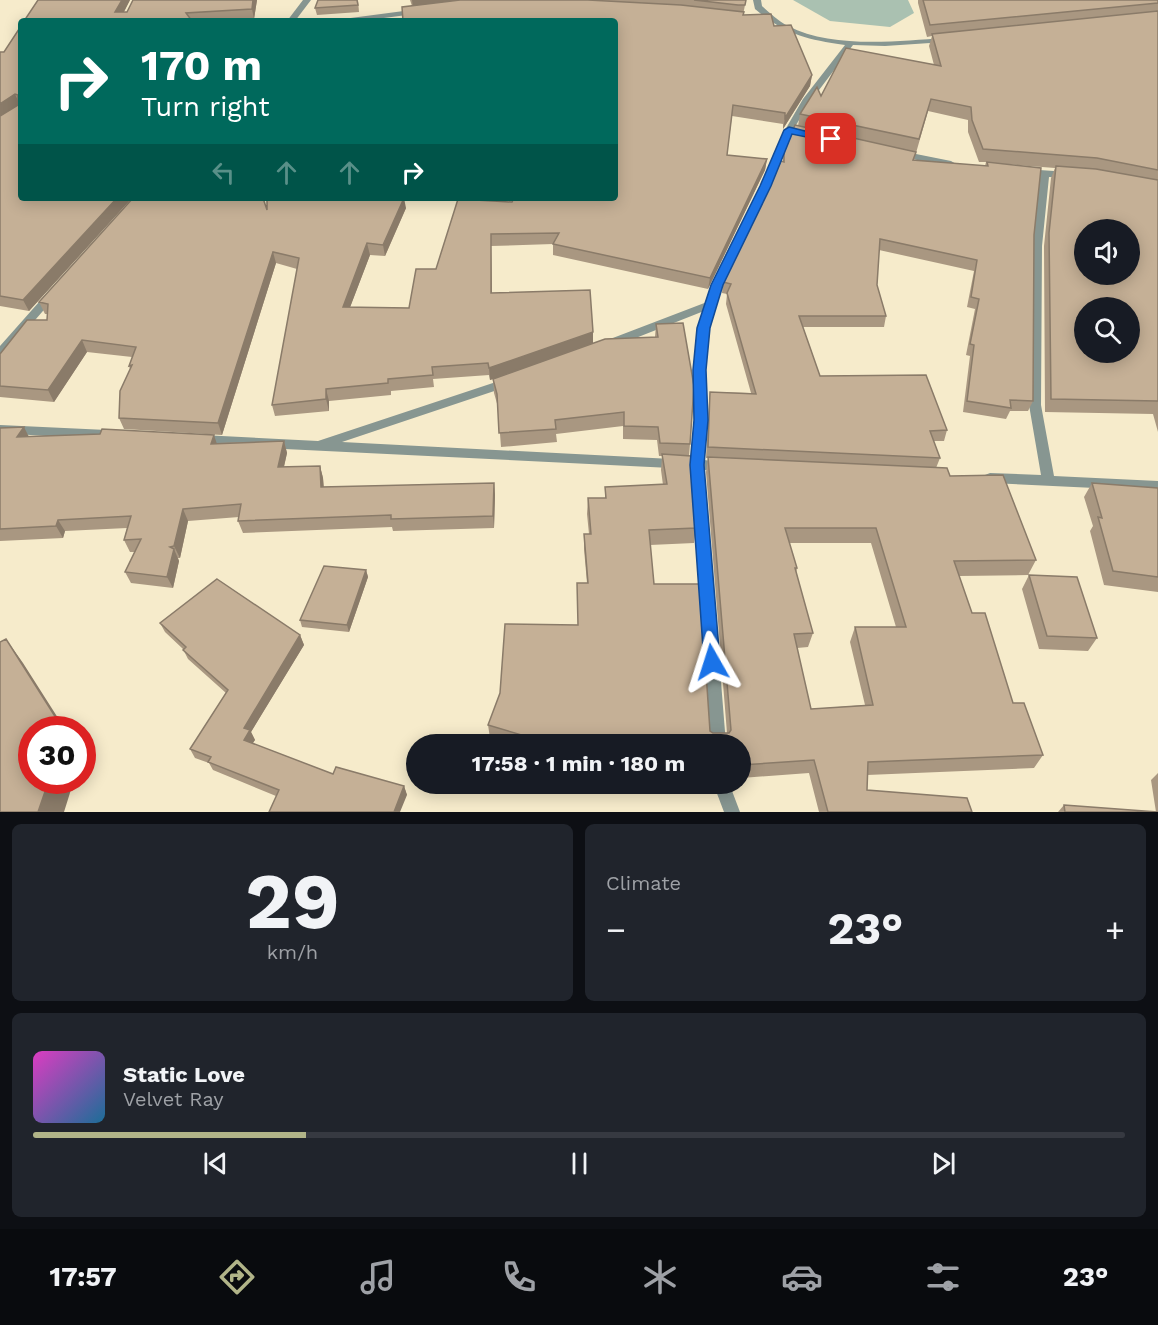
<!DOCTYPE html>
<meta charset="utf-8">
<style>
body{margin:0;font-family:"Work Sans",sans-serif;background:#20242c;color:#f1f3f6;height:100vh;display:flex;flex-direction:column;font-size:22px;white-space:nowrap}
*{box-sizing:border-box;margin:0}
p{font-size:20px;color:#9ea1a6}
.icon{flex:none;width:33px;height:33px;fill:none;stroke:currentColor;stroke-width:2;stroke-linecap:round;stroke-linejoin:round}
.map{position:relative;height:812px;overflow:hidden}
.side{display:flex;flex-direction:column;gap:12px;padding:12px;background:#0d0f14;flex:1}
.side>*{flex:none}
.top-card{position:absolute;left:18px;top:18px;width:600px;height:183px;border-radius:6px;box-shadow:0 3px 15px #0003;background:#00695c;color:#fff;overflow:hidden}
.tools{position:absolute;left:1074px;top:219px;display:grid;gap:12px}
.tools a{display:grid;place-items:center;width:66px;height:66px;border-radius:50%;background:#171b24;box-shadow:0 3px 15px #0003;font-size:30px}
.speed{position:absolute;left:18px;top:716px;display:flex;gap:12px;font-size:30px;font-weight:700;text-align:center}
.speed>*{display:grid;place-content:center;width:78px;height:78px;border-radius:50%;background:#171b24;box-shadow:0 3px 15px #0003;line-height:1}
.speed .limit{border:9px solid #d22;background:#fff;color:#111}
.pin{position:absolute;display:grid;place-items:center;width:51px;height:51px;color:#fff;margin:-26px;border-radius:12px;box-shadow:0 3px 9px #0006}
.me{position:absolute;width:66px;margin:-33px;rotate:354deg;stroke-linejoin:round;filter:drop-shadow(0 0 4px #0008)}
.turn{display:flex;align-items:center;gap:21px;height:126px;padding:0 24px;font-size:27px}
.turn .icon{width:78px;height:78px;stroke-width:2.5}
.turn b{display:block;font-size:42px;line-height:51px}
.lanes{display:flex;align-items:center;height:57px;padding:0 24px;background:#0003;justify-content:center;gap:30px;direction:ltr}
.lanes .off{opacity:.35}
.big{font-size:45px;font-weight:700;line-height:1.1}
.side .card{flex:1;display:flex;flex-direction:column;justify-content:center;gap:9px;min-width:0;padding:0 21px;border-radius:9px;background:#20242c}
.side .dial{align-items:center;gap:0}
.dial b{font-size:78px;line-height:1}
.song{display:flex;align-items:center;gap:18px}
.cover{width:72px;height:72px;border-radius:9px;background:linear-gradient(135deg,hsl(310 70% 55%),hsl(200 70% 35%))}
.played{height:6px;border-radius:3px;background:linear-gradient(90deg,#b1b488 25%,#363941 25%)}
.keys{display:flex;justify-content:space-around;direction:ltr}
.heat{display:flex;justify-content:space-between;align-items:center;font-size:33px;direction:ltr}
.side .tiles{flex:1;display:grid;gap:12px;grid-template-columns:1fr 1fr}
.card:last-child{grid-column:span 2}
.trip{position:absolute;left:406px;top:734px;width:345px;height:60px;border-radius:30px;background:#171b24;box-shadow:0 3px 15px #0003;font-weight:700;line-height:60px;text-align:center}
.menu{display:flex;height:96px;justify-content:space-around;align-items:center;background:#090b0e;color:#9ea1a6}
.menu .icon{width:42px;height:42px}
.menu .current{color:#b1b488}
.menu b{font-size:27px;color:#f1f3f6}
.map>svg:first-child{display:block}
</style>
<div class="map">
<svg width="1158" height="812" viewBox="0 0 1158 812">
<rect width="100%" height="100%" fill="#f6ebcb"/>
<path fill="#aac1b1" d="M793,0H908L914,13L890,27L830,21Z"/>
<g fill="none" stroke-linecap="round" stroke-linejoin="round">
<path fill="#879691" fill-rule="evenodd" d="M303,0H311L295,21H287Z
M753,0H761L762,6C770,13 778,21 788,26C832,49 897,41 945,38L949,40L945,42L885,46L853,45L810,102L793,130L771,186L722,285L710,328L705,370L707,420L704,460L728,463L730,466L728,469L704,470L726,744H710L691,469L202,445L198,443L196,440L198,437L202,435L318,441L508,378L514,382L512,385L342,442L691,460C692,446 695,431 695,418C695,379 692,349 704,311L613,347H605L603,344L605,341L707,302L712,285L761,186L785,130L803,99L845,45C804,39 787,35 755,9Z
M419,9L423,11L422,13L361,21H339L343,19Z
M901,151L951,161L956,164L951,167L898,156L896,154Z
M1025,169L1068,172L1073,175L1068,178L1049,177L1042,246L1041,405L1054,476L1158,481V491L990,483L985,481L984,478L985,475L990,473L1041,475L1029,405L1032,246L1040,176L1022,174V170Z
M51,292L56,295L55,297L4,356L0,357V346L47,293Z
M0,425L107,430L111,432L113,435L111,438L107,440L0,433Z
M713,783H729L740,812H724Z"/>
</g>
<path fill="#a99781" fill-rule="evenodd" d="M38,0H130L124,12H127L133,0H257L254,19L224,21H24Z
M358,0L359,12L317,15L315,8Z
M410,0H746L743,15L774,26L812,75L810,86L783,129V124L732,116L727,155L767,159L765,170L708,289L553,255V244L491,246L492,293L593,343L655,337L656,324L690,444L689,456L696,528L694,543L650,545L654,584L710,731L713,733H727L706,472L708,458H706L709,403L710,392L751,393L726,304L727,294L722,293L723,282L783,161L784,152L798,126L800,114L821,96L934,65L929,46L932,36L927,37L918,3V0H1158V432L1153,414L1045,412L1044,246L1051,178L1055,168L1005,164L1034,235L1033,401L1028,411H1010L1006,419L963,412L970,356L966,355L975,309L967,307L974,271L879,250L877,285L886,316L884,327H803L820,376L947,430L944,441H933L940,458L936,468L950,476L1036,560L1028,575L959,576L972,613L1013,703L1043,755L1034,768L867,775V790L972,812H819L809,773L741,778V744H509L490,738L488,725L578,625L587,583L584,549V534H589L587,514L588,498H605V487L663,485L661,470L662,456H659L657,440L623,439V426L556,434L557,442L501,447L498,407L494,393L493,379L490,380L489,375L433,379L434,387L391,391V395L329,401V411L275,416L272,405L297,269L276,263L222,435L124,429L119,418L130,369L129,366L132,357L87,352L54,402L0,397V354L47,320V314H45L39,302L267,210L406,208L385,256L370,255L350,307L409,308L436,269L512,202L615,198L412,6ZM928,111L968,120V132L979,162H986L985,166L914,160ZM789,543H871L896,627H855L850,642L865,705L811,709L797,648L808,647L813,633L796,573L797,568Z
M21,26V198H132L29,311L0,306V52H4Z
M0,428L29,436L217,443L284,441L287,453L284,467L320,466L323,478L324,487L494,483L495,495L494,528L393,531L392,527L243,533L238,521L239,517L188,521L180,558H178L179,561L173,588L131,583L125,572L135,552H130L124,540L127,528L65,531L63,538L0,541Z
M1092,483L1157,488L1158,487V592L1104,585L1090,531L1093,526L1084,497Z
M366,570L368,577L349,632L302,627L300,620Z
M1029,575L1097,638L1088,651L1039,649L1022,589Z
M160,623L300,635L304,645L251,732L255,740L252,743L333,774L404,786L407,795L276,796L213,770L209,763L195,758L190,749L226,693L188,659L183,649L165,632Z
M1158,773V812H1058L1064,805L1156,812L1151,780Z"/>
<path fill="#8a7b69" d="M122,0H130L119,21L115,12Z
M253,0H257L254,19L252,9Z
M412,0H475L413,8Z
M812,75L810,86L783,129L785,118Z
M15,94L20,105L0,118V104Z
M767,159L765,170L708,289L710,278Z
M117,198H132L29,311L23,300Z
M404,198L406,208L385,256L383,245Z
M491,234V246L492,305L491,293Z
M367,243L370,255L346,318L343,307Z
M273,252L276,263L222,435L218,423Z
M593,332V343L490,380L489,368Z
M82,340L87,352L54,402L48,390Z
M326,389L329,401V411L326,399Z
M24,427L30,439L17,437Z
M214,435L218,447L211,444Z
M284,441L287,453L281,479L278,467Z
M320,466L323,478L324,499L321,487Z
M494,483L495,495L494,528L493,516Z
M183,509L188,521L180,558L174,546Z
M58,520L65,531L63,538L56,526Z
M174,549L179,561L173,588L167,577Z
M366,570L368,577L349,632L347,625Z
M300,635L304,645L251,732L255,740L249,749L244,740V728Z
M6,639L23,663L65,729H63Z
M49,780H74L64,812H38Z
M404,786L407,795L400,812H394Z"/>
<path fill="#c5b096" stroke="#8a7b69" stroke-width="1.5" fill-rule="evenodd" d="M38,0H122L115,12H127L133,0H253L252,9L186,13L192,21H24Z
M318,0H357L358,5L315,8Z
M460,0H588L681,5L744,12L743,15L771,14L774,26L791,25L812,75L785,118V113L733,105L727,155L767,159L710,278L553,244L559,233L491,234V293L590,290L593,332L489,368L488,363L432,367L433,375L388,379V383L326,389V399L272,405L299,258L273,252L218,423L119,418L120,391L132,365L129,366L136,347L82,340L48,390L0,386V354L27,320H47L48,304L39,302L133,198H263L267,210V198H404L383,245L367,243L343,307L409,308L416,269H436L458,199L512,202L514,198H615V21H403L402,7Z
M694,0H746L745,5H738Z
M923,0H1158V3L930,25Z
M1158,11V170L1097,158L983,149L972,120L971,107L931,99L919,139L800,114L817,87L821,96L846,48L941,66L932,34Z
M21,26V198H117L23,300L0,296V116L18,105V95L15,94L0,104V52H4Z
M795,125L916,152L913,160L988,166L987,162L1041,168L1034,235L1033,401L1010,400L1011,408L967,401L974,345L970,344L979,299L971,297L977,260L880,239L877,285L886,316H799L820,376L926,375L947,430L930,431L940,458L708,447L710,392L756,394L727,293L731,284L723,282L781,161L784,162V152Z
M1056,166L1096,169L1158,180V401L1051,399L1049,233ZM1084,230H1130V274H1084ZM1084,308H1130V352H1084Z
M683,323L694,386L690,444L660,443L658,427L624,426V412L555,420L556,429L499,433L497,394L493,379L605,339L658,337L656,324Z
M24,427L17,437L100,434L102,429L214,435L211,444L284,441L278,467L320,466L321,487L494,483L493,516L391,519V515L238,521L241,504L183,509L174,546L170,547L174,549L167,577L125,572L141,539L124,540L131,516L58,520L56,526L0,529V428Z
M662,454L691,456L696,528L649,530L654,584H700L710,731L713,733H729L731,730L708,457L947,468L950,476L1003,475L1036,560L954,561L972,613H985L1013,703H1024L1043,755L868,762L867,790L967,798L972,812H828L814,760L741,765V744H552L488,725L500,693L505,624L578,625L577,583H588L584,534H591L588,498H606L605,487L667,484ZM785,528H876L906,627H855L873,705L811,709L794,634L813,633L795,568H797Z
M1092,483L1158,488V577L1113,571L1098,517L1102,518Z
M324,566L366,570L347,625L300,620Z
M1029,575L1077,577L1097,638L1047,636Z
M217,579L300,635L244,728L250,730L244,740L333,774L336,767L404,786L394,812H269L279,790L208,762L211,757L190,749L228,690L183,650L186,647L160,623Z
M6,639L63,729H32V780H49L38,812H0V642Z
M1064,805L1158,812H1065Z"/>
<path fill="#1a73e8" stroke="#114b97" stroke-width="1.5" d="M789,127L837,139L831,142L792,134L771,186L723,285L710,328L706,370L708,420L704,465L720,662L718,667L712,669L706,667L704,662L690,465L694,420L693,370L697,328L711,285L760,186L784,130Z"/>
</svg>
<div class="tools">
<a><svg class="icon" aria-label="sound" viewBox="0 0 24 24"><path d="M4 9h4l5-4v14l-5-4H4zM17 9q2 3 0 6"/></svg></a>
<a><svg class="icon" aria-label="search" viewBox="0 0 24 24"><circle cx="10" cy="10" r="6"/><path d="M15 15l6 6"/></svg></a>
</div>
<div class="speed"><div class="limit">30</div></div>
<div class="pin" style="left:831px;top:139px;background:#d93025"><svg class="icon" aria-label="arrive" viewBox="0 0 24 24"><path d="M6 21V4h12l-3 4 3 4H6"/></svg></div>
<svg class="me" style="left:712px;top:662px" viewBox="-20 -20 40 40"><path d="M0-17L14 15 0 8-14 15z" fill="#1a73e8" stroke="#fff" stroke-width="4"/></svg>
<div class="trip">17:58 · 1 min · 180 m</div>
<div class="top-card">
<div class="turn"><svg class="icon" aria-label="right" viewBox="0 0 24 24"><path d="M7 20v-9h11M14 6l5 5-5 5"/></svg><div><b>170 m</b>Turn right</div></div>
<div class="lanes"><svg class="icon off" aria-label="left" viewBox="0 0 24 24"><path d="M17 20v-9H6M10 6l-5 5 5 5"/></svg><svg class="icon off" aria-label="ahead" viewBox="0 0 24 24"><path d="M12 20V5M6 11l6-6 6 6"/></svg><svg class="icon off" aria-label="ahead" viewBox="0 0 24 24"><path d="M12 20V5M6 11l6-6 6 6"/></svg><svg class="icon" aria-label="right" viewBox="0 0 24 24"><path d="M7 20v-9h11M14 6l5 5-5 5"/></svg></div>
</div>
</div>
<section class="side">
<div class="tiles">
<div class="card dial"><b>29</b><p>km/h</p></div>
<div class="card"><p>Climate</p>
<div class="heat"><a>−</a><b class="big">23°</b><a>+</a></div>
</div>
<div class="card">
<div class="song"><i class="cover"></i><div><b>Static Love</b><p>Velvet Ray</p></div></div>
<div class="played"></div>
<div class="keys"><svg class="icon" aria-label="previous" viewBox="0 0 24 24"><path d="M18 5L8 12l10 7zM5 5v14"/></svg><svg class="icon" aria-label="pause" viewBox="0 0 24 24"><path d="M8 5v14M16 5v14"/></svg><svg class="icon" aria-label="next" viewBox="0 0 24 24"><path d="M6 5l10 7-10 7zM19 5v14"/></svg></div>
</div>
</div>
</section>
<nav class="menu">
<b>17:57</b>
<svg class="icon current" aria-label="directions" viewBox="0 0 24 24"><path d="M12 3l9 9-9 9-9-9zM9 14v-3h6M13 9l2 2-2 2"/></svg>
<svg class="icon" aria-label="music" viewBox="0 0 24 24"><path d="M9 18V5l10-2v13"/><circle cx="6" cy="18" r="3"/><circle cx="16" cy="16" r="3"/></svg>
<svg class="icon" aria-label="phone" viewBox="0 0 24 24"><path d="M5 4h4l2 5-3 2q2 4 5 5l2-3 5 2v4C11 20 4 13 5 4z"/></svg>
<svg class="icon" aria-label="climate" viewBox="0 0 24 24"><path d="M12 3v18M4 7l16 10M4 17L20 7"/></svg>
<svg class="icon" aria-label="car" viewBox="0 0 24 24"><path d="M5 17H2v-5l4-1 3-4h7l3 4 3 1v5h-3M9 17h6M6 11h13"/><circle cx="7" cy="17" r="2"/><circle cx="17" cy="17" r="2"/></svg>
<svg class="icon" aria-label="filters" viewBox="0 0 24 24"><path d="M4 7h16M4 17h16"/><circle cx="9" cy="7" r="2"/><circle cx="15" cy="17" r="2"/></svg>
<b>23°</b>
</nav>
